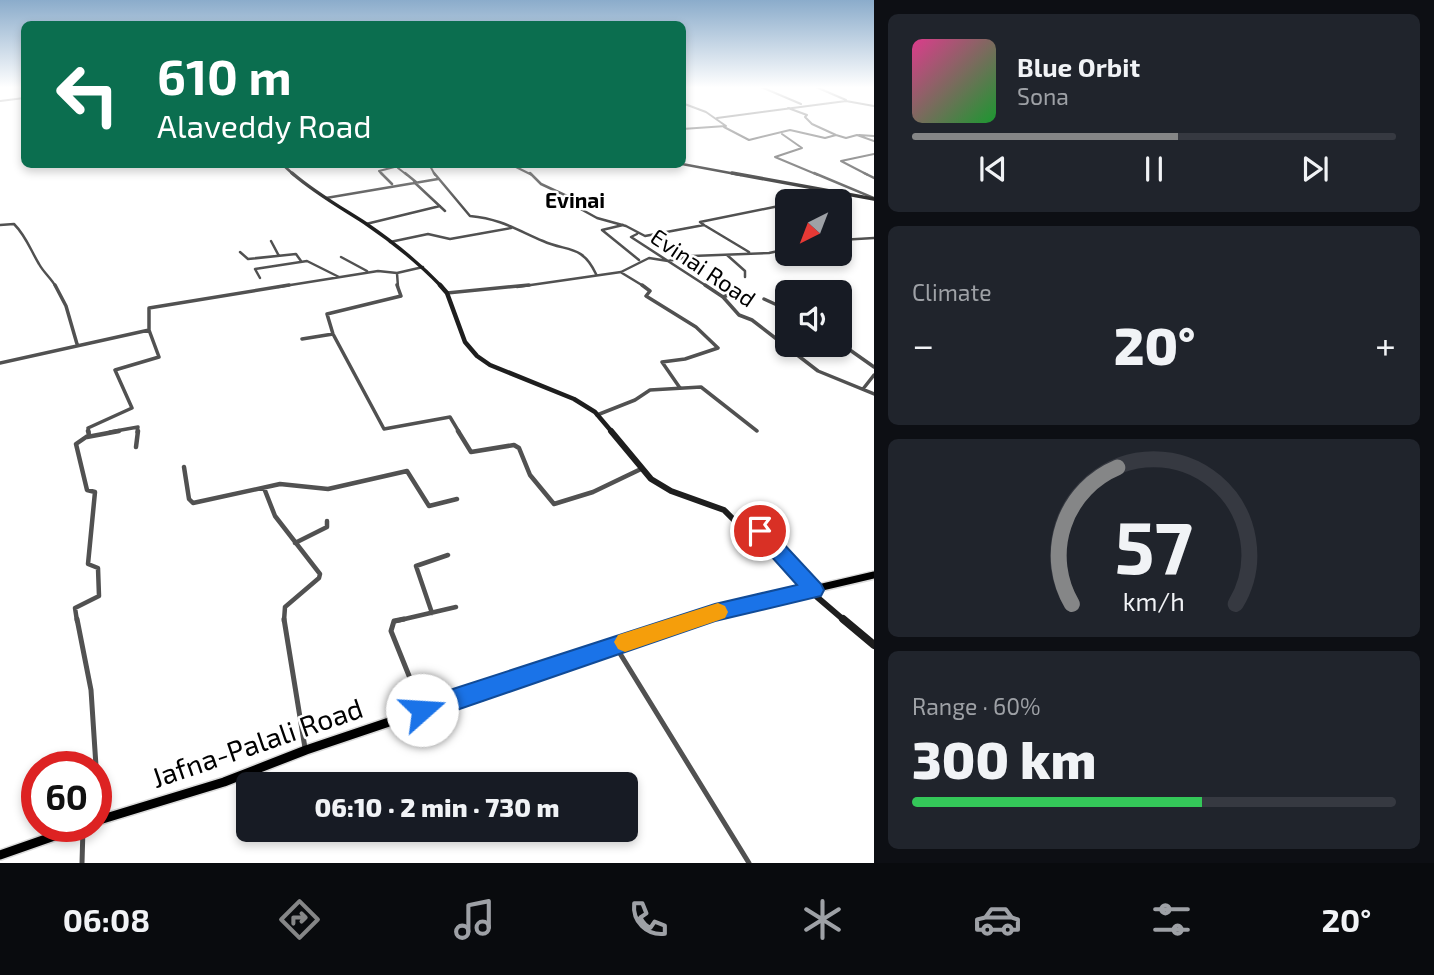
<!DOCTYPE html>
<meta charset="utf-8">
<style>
body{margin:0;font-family:"Exo 2",sans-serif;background:#20242c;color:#f1f3f6;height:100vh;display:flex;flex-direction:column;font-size:26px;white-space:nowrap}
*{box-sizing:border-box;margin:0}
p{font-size:23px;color:#9ea1a6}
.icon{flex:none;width:38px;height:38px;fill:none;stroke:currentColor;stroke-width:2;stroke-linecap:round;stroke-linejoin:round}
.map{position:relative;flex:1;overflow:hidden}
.sheet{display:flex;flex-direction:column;gap:14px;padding:14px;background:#0d0f14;width:560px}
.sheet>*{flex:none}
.guide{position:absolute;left:21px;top:21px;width:665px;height:147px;border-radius:10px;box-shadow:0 4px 10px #0003;background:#0b6e4f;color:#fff;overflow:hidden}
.needle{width:46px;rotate:222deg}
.tools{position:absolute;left:775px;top:189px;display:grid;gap:14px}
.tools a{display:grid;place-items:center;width:77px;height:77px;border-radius:10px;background:#171b24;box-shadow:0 4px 10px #0003;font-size:35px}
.speed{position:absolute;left:21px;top:751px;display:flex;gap:14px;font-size:35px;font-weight:700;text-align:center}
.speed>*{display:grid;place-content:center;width:91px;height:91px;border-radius:50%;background:#171b24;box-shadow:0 4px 10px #0003;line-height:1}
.speed .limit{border:10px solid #d22;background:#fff;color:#111}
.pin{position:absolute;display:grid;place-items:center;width:60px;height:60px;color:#fff;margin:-30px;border:4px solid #fff;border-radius:50%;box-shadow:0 2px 7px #0007}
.me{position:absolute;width:77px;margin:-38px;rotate:71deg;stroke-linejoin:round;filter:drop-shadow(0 0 5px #0008)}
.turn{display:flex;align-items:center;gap:24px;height:147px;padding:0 21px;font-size:32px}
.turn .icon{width:91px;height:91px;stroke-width:2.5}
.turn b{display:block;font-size:49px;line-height:60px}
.big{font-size:52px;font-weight:800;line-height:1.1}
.sheet .tile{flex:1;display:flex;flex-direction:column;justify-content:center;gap:10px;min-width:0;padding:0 24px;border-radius:10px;background:#20242c}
.sheet .dial{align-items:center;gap:0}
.dial svg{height:182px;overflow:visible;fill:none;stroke:#363941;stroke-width:7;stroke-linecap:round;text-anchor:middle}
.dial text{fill:#f1f3f6;stroke:none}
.song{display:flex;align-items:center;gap:21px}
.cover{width:84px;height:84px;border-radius:10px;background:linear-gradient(135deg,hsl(330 70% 55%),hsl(130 70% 35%))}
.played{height:7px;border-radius:4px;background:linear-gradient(90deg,#858687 55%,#363941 55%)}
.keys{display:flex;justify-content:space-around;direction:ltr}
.heat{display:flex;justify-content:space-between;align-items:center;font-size:38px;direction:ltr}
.charge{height:10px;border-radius:5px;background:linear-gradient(90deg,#34c759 60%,#363941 0)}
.trip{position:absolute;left:236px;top:772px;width:402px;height:70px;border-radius:10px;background:#171b24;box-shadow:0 4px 10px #0003;font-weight:800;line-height:70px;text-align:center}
.tab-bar{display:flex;height:112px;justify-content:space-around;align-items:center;background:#090b0e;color:#9ea1a6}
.tab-bar .icon{width:49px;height:49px}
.tab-bar .on{color:#858687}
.tab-bar b{font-size:32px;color:#f1f3f6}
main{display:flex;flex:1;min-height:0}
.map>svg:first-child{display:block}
</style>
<main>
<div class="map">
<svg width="874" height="863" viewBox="0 0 874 863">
<rect width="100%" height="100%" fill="#fff"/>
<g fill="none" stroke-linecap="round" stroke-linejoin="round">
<defs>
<path id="primary-far1" d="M690,621L715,612L874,575"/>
<path id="primary" d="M96,821L224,782L306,750L695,619
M0,855L83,826"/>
</defs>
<use href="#primary-far1" stroke="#dbdbdb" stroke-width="10"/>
<use href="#primary" stroke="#dbdbdb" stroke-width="12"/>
<path stroke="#515151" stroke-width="2" d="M761,87L801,104
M816,87L846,100
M0,101L24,98
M682,103L706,112L726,126L682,129
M788,108L807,115L805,117L812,124L836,135L846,138L857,135L874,141
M717,118L846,101L874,106
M724,127L749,140L790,130L825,138L836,135
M782,134L802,148L775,157L818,175
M859,135L874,136
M429,164L435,175
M510,164L532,175
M398,168L407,175
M383,175L379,171L406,164
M868,175L841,161L874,154"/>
<path stroke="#515151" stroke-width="2.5" d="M381,173L392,184
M405,173L416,182
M434,173L470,216C501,219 515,229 543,241C567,252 582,244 596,274
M530,173L541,184L569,197L568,202L597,218L626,226L645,236L704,225L700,222L779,206L788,210
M814,173L874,198
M864,173L874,178
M414,182L445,211
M326,198L438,179
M366,224L440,206
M0,225L14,224C26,236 30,249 39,264C44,273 51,278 56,287
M623,225L602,230L639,260
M704,225L749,252
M840,232L849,238
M637,234L631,237L708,287
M840,240L874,238
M271,241L279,256
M390,242L428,234L450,239L511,228
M240,252L248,259L296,254L301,261
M727,255L745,271V277
M341,257L367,271
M397,273L398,287
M622,273L645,287
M260,278L255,269L307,261L339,277
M278,287L378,271L397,273L423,267
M517,287L621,272L649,258L668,261L692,256L769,253L788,249"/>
<path stroke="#515151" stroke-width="3.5" d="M55,285L66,306L77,344
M397,285L401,296L327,314L333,334L384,429L450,417L459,432
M642,285L650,291L646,296L696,327L718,348L685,359L662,362L680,388
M705,285L723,297L739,315L752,320L818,371L874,394
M447,293L529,285
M723,297L741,290
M764,299L788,310
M302,339L333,334
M840,343L874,367
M0,363L149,330V308L289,285
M863,389L874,375
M597,415L635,400L650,390L701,387L757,431
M89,432L88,428L132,408L115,370L159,357L149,330
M110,432L138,427L137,432"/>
<path stroke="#515151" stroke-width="4.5" d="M458,431L471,452L514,445L519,448L530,475L554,504L593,492L641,469
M87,437L119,431
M136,447L138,431
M184,467L189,499L193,503L280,484L328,489L407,471L429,506L457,499
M264,488L275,516L320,574L319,578L285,607L284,621
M295,543L327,527V521
M432,613L416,566L448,555
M77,621L75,608L99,596L98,568L88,564L95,492L87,490L76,444L89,435L88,431
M396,621L456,607"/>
<path stroke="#515151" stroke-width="5" d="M77,619L91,690L96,766
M284,619L305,748
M404,619L394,621L391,631L422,708
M616,647L749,863
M96,768L104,818
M82,863L83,828"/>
<path stroke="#1e1e1e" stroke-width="2.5" d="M282,164L294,175
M682,164L741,175"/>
<path stroke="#1e1e1e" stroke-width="3.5" d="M292,173C315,193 340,207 365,223C393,242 419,263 442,287
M732,173L874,199"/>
<path stroke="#1e1e1e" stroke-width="4.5" d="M440,285L447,293L465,342L477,356L490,365L574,399L595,412L612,432"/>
<path stroke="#1e1e1e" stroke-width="6" d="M611,431L651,479L671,491L724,510L737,523L760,532L814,590L817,597L845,621"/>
<path stroke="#1e1e1e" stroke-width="8" d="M843,619L874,645"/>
<use href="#primary-far1" stroke="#000" stroke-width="7"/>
<use href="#primary" stroke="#000" stroke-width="9"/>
</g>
<linearGradient id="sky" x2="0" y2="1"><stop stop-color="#8baccb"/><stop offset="0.42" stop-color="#fff"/><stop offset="1" stop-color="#fff" stop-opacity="0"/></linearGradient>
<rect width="874" height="208" fill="url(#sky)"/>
<path fill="#1a73e8" stroke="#114b97" stroke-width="2" d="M760,524L767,526L821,584L824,590L821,596L715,621L422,722L414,718L411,710L414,702L422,699L715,604L797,585L754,537L751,531L754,526Z"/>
<path fill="#f59e0b" d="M718,603L725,606L728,612L725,618L625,652L618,649L614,642L618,635Z"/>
<g text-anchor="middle" stroke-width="5" stroke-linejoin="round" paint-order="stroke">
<g font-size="21" font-weight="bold" fill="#000" stroke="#fff">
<text x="575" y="208">Evinai</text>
</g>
<g font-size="23" fill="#000" stroke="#fff">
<text transform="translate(703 268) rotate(34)" y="8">Evinai Road</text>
</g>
<g font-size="28" fill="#000" stroke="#fff">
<text transform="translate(257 743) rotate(-19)" y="10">Jafna-Palali Road</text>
</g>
</g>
</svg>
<div class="tools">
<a><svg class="needle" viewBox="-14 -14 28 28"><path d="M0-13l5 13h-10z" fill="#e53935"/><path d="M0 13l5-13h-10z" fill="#9ea1a6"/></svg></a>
<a><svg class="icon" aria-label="sound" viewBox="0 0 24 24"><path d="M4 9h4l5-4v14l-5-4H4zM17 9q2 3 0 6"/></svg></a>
</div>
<div class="speed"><div class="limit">60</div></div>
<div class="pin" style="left:760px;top:531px;background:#d93025"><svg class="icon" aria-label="arrive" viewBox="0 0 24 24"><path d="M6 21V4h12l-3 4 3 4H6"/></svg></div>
<svg class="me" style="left:422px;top:710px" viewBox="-20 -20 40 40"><circle r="19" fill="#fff"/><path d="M0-13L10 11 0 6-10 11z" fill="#1a73e8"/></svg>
<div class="trip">06:10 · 2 min · 730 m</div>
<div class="guide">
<div class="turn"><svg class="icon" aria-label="left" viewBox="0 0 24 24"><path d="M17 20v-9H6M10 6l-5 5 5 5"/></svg><div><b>610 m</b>Alaveddy Road</div></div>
</div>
</div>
<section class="sheet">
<div class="tile">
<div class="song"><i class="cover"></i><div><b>Blue Orbit</b><p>Sona</p></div></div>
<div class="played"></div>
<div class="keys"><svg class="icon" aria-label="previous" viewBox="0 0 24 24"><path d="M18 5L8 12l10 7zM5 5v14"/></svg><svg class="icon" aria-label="pause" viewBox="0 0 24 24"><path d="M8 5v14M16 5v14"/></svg><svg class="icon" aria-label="next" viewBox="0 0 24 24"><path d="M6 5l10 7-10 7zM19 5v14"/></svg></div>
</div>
<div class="tile"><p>Climate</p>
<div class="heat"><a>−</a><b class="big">20°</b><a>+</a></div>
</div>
<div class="tile dial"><svg viewBox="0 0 100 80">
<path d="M14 69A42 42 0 1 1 86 69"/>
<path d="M14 69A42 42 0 0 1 34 9" stroke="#858687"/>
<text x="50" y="56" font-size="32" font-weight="700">57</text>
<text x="50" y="72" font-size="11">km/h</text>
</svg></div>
<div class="tile"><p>Range · 60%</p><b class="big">300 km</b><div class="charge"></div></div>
</section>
</main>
<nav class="tab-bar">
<b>06:08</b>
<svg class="icon on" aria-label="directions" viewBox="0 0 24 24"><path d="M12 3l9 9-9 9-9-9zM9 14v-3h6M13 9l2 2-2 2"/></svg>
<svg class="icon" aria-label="music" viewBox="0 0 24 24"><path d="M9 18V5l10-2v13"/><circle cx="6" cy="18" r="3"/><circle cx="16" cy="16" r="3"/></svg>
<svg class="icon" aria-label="phone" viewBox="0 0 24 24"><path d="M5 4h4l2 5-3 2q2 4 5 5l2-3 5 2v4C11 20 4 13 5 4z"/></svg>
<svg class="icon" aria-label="climate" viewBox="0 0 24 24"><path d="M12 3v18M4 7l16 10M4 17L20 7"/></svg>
<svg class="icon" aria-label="car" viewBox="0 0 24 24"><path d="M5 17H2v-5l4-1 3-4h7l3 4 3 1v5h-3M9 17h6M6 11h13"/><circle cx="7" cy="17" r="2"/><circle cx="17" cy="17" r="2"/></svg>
<svg class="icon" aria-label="filters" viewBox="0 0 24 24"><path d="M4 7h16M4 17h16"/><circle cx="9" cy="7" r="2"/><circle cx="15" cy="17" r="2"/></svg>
<b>20°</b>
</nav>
